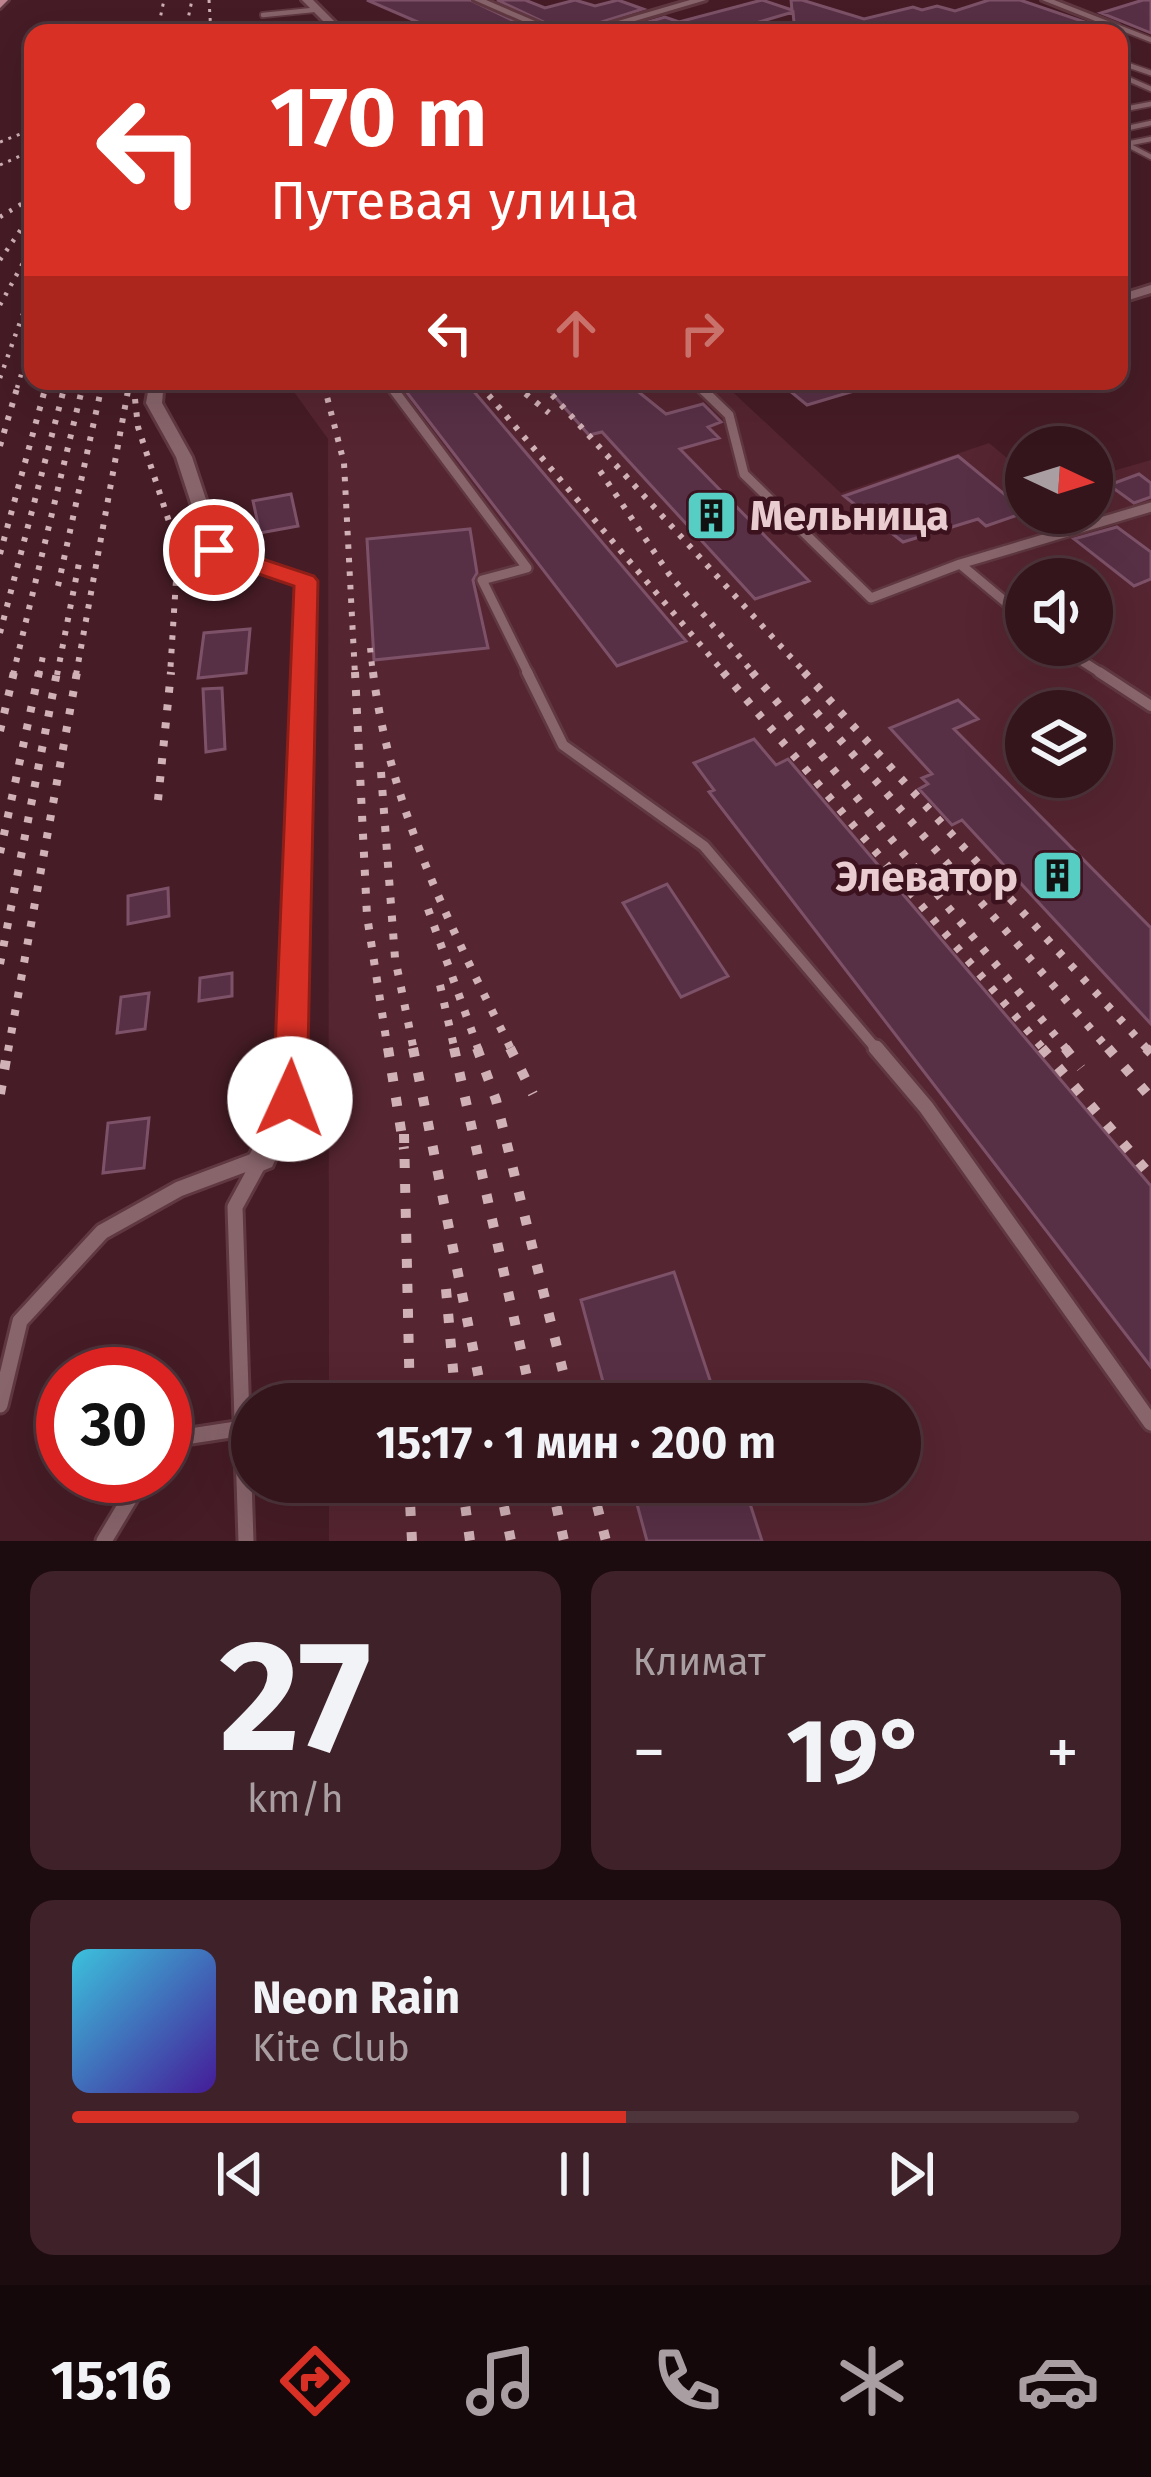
<!DOCTYPE html>
<html lang="ru">
<meta charset="utf-8">
<style>
body{margin:0;font-family:"Fira Sans",sans-serif;background:#3f2229;color:#f1f3f6;height:100vh;display:flex;flex-direction:column;font-size:45px;white-space:nowrap}
*{box-sizing:border-box;margin:0}
p{font-size:39px;color:#a99fa3}
.icon{flex:none;width:66px;height:66px;fill:none;stroke:currentColor;stroke-width:2;stroke-linecap:round;stroke-linejoin:round}
.map{position:relative;height:1541px;overflow:hidden}
.details{display:flex;flex-direction:column;gap:30px;padding:30px;background:#1d0c0f;flex:1}
.details>*{flex:none}
.banner{position:absolute;left:24px;top:24px;width:1104px;height:366px;border-radius:24px;box-shadow:0 12px 48px #0002,0 0 0 3px #4e343b;background:#d93025;color:#fff;overflow:hidden}
.needle{width:78px;rotate:94deg}
.controls{position:absolute;left:1005px;top:426px;display:grid;gap:24px}
.controls a{display:grid;place-items:center;width:108px;height:108px;border-radius:50%;background:#34151c;box-shadow:0 12px 48px #0002,0 0 0 3px #4e343b;font-size:60px}
.speed{position:absolute;left:36px;top:1347px;display:flex;gap:24px;font-size:60px;font-weight:700;text-align:center}
.speed>*{display:grid;place-content:center;width:156px;height:156px;border-radius:50%;background:#34151c;box-shadow:0 12px 48px #0002,0 0 0 3px #4e343b;line-height:1}
.speed .limit{border:18px solid #d22;background:#fff;color:#111}
.pin{position:absolute;display:grid;place-items:center;width:102px;height:102px;color:#fff;margin:-51px;border:6px solid #fff;border-radius:50%;box-shadow:0 3px 12px #0007}
.me{position:absolute;width:132px;margin:-66px;rotate:2deg;stroke-linejoin:round;filter:drop-shadow(0 0 9px #0008)}
.turn{display:flex;align-items:center;gap:42px;height:252px;padding:0 48px;font-size:54px}
.turn .icon{width:156px;height:156px;stroke-width:2.5}
.turn b{display:block;font-size:84px;line-height:102px}
.lanes{display:flex;align-items:center;height:114px;padding:0 48px;background:#0003;justify-content:center;gap:60px;direction:ltr}
.lanes .off{opacity:.35}
.big{font-size:90px;font-weight:700;line-height:1.1}
.details .tile{flex:1;display:flex;flex-direction:column;justify-content:center;gap:18px;min-width:0;padding:0 42px;border-radius:24px;background:#3f2229}
.details .dial{align-items:center;gap:0}
.dial b{font-size:156px;line-height:1}
.song{display:flex;align-items:center;gap:36px}
.cover{width:144px;height:144px;border-radius:18px;background:linear-gradient(135deg,hsl(190 70% 55%),hsl(260 70% 35%))}
.played{height:12px;border-radius:6px;background:linear-gradient(90deg,#d93025 55%,#4e343b 55%)}
.keys{display:flex;justify-content:space-around;direction:ltr}
.heat{display:flex;justify-content:space-between;align-items:center;font-size:66px;direction:ltr}
.details .tiles{flex:1;display:grid;gap:30px;grid-template-columns:1fr 1fr}
.tile:last-child{grid-column:span 2}
.trip{position:absolute;left:231px;top:1383px;width:690px;height:120px;border-radius:60px;background:#34151c;box-shadow:0 12px 48px #0002,0 0 0 3px #4e343b;font-weight:700;line-height:120px;text-align:center}
.tabs{display:flex;height:192px;justify-content:space-around;align-items:center;background:#15080b;color:#a99fa3}
.tabs .icon{width:84px;height:84px}
.tabs .selected{color:#d93025}
.tabs b{font-size:54px;color:#f1f3f6}
.map>svg:first-child{display:block}
</style>
<div class="map">
<svg width="1151" height="1541" viewBox="0 0 1151 1541">
<rect width="100%" height="100%" fill="#461c26"/>
<path fill="#552531" fill-rule="evenodd" d="M286,381H721L841,493L989,443L1026,474V513H1092V477L1151,460V1541H329V1482H900V1404H329L328,439ZM1026,579H1092V645H1026ZM1026,711H1092V777H1026Z"/>
<path fill="#583046" stroke="#7d5268" stroke-width="3" d="M367,0H470L539,33H443Z
M497,0H525L545,8L575,0L595,6L618,0L643,9L567,33Z
M762,0L792,10L791,0H802L864,19L913,7L922,10L937,6L955,11L989,0H1020L1088,23L1063,33H795L793,12L722,33H610L665,17L679,22Z
M1143,0H1151V33L1101,13Z
M398,381H465L686,641L617,666Z
M541,381L630,385L666,414L703,404L721,422L708,427L719,438L680,449L809,581L755,599L602,432L589,435Z
M805,381H870L871,386L807,405L785,387Z
M958,456L1026,512L986,526L978,519L903,542L844,496Z
M1139,474L1151,483V497L1134,503L1109,485Z
M291,494L298,526L260,533L253,501Z
M1117,527L1151,552V579L1134,586L1074,539Z
M470,529L477,573L473,580L488,648L374,660L367,539Z
M250,629L246,673L198,678L204,633Z
M222,688L225,749L206,752L203,689Z
M958,700L978,719L954,729L1151,928V1024L962,820L952,825L919,789L928,784L922,778L932,774L890,728Z
M754,739L776,765L788,759L1151,1186V1367L709,792L714,790L694,763Z
M667,884L728,976L681,997L623,903Z
M168,888L169,916L128,924V896Z
M232,973V996L199,1001L200,978Z
M149,993L145,1029L117,1033L121,997Z
M149,1118L144,1168L103,1173L108,1123Z
M674,1272L718,1404H609L581,1300Z
M631,1482H743L762,1541H647Z"/>
<g fill="none" stroke-linecap="round" stroke-linejoin="round">
<defs>
<path id="service-far4" d="M263,15L313,10
M1113,25L1151,40
M1119,62L1151,73
M1119,75L1151,89
M1119,110L1151,104
M1119,130L1151,123
M1151,139L1126,144L1151,157"/>
<path id="service-far3" d="M387,381L392,388
M693,381L701,388"/>
<path id="service-far2" d="M390,385L527,568L482,580L529,675
M698,385L729,415L744,474L871,598L960,564L1151,507
M960,564L1026,619
M1057,645L1104,675"/>
<path id="service-far1" d="M527,672L563,745L704,846L878,1051
M1099,672L1151,706"/>
<path id="service" d="M876,1048L926,1107L1151,1423
M0,1405L20,1321L102,1232L179,1189L259,1159
M165,1440L243,1428
M104,1541L143,1476
M246,1541L235,1207L260,1161"/>
<path id="minor" d="M474,0H486L563,33H550Z
M1042,0H1054L1118,25L1087,33H1068L1103,24Z
M1151,285V293L1119,303V295Z
M150,381H164L162,403L192,457L222,548L312,578L315,582L303,1099L272,1167L262,1171L252,1167L248,1158L277,1098L297,585L208,555L176,457L146,403Z"/>
<path id="tertiary" d="M302,0H313L346,33H335Z
M690,0H706L594,33H577Z"/>
<path id="secondary" d="M0,0H8L0,8Z"/>
</defs>
<use href="#service-far4" stroke="#603841" stroke-width="8"/>
<use href="#service-far3" stroke="#603841" stroke-width="9"/>
<use href="#service-far2" stroke="#603841" stroke-width="14"/>
<use href="#service-far1" stroke="#603841" stroke-width="16"/>
<use href="#service" stroke="#603841" stroke-width="21"/>
<use href="#minor" stroke="#603841" stroke-width="6"/>
<use href="#tertiary" stroke="#603841" stroke-width="6"/>
<use href="#secondary" stroke="#603841" stroke-width="6"/>
<use href="#service-far4" stroke="#88646b" stroke-width="4.5"/>
<use href="#service-far3" stroke="#88646b" stroke-width="6"/>
<use href="#service-far2" stroke="#88646b" stroke-width="9"/>
<use href="#service-far1" stroke="#88646b" stroke-width="10"/>
<use href="#service" stroke="#88646b" stroke-width="15"/>
<use href="#minor" fill="#88646b" fill-rule="evenodd"/>
<use href="#tertiary" fill="#88646b" fill-rule="evenodd"/>
<use href="#secondary" fill="#bd838e" fill-rule="evenodd"/>
<path stroke="#d0b1b6" stroke-width="3" stroke-dasharray="3 6" stroke-linecap="butt" d="M209,0L211,33
M157,33L164,0
M185,33L192,0
M0,142L33,129
M0,165L33,150"/>
<path stroke="#d0b1b6" stroke-width="4.5" stroke-dasharray="3 8" stroke-linecap="butt" d="M0,217L33,197
M0,260L33,212
M0,305L33,245
M0,378L33,286
M323,381L325,388
M476,381L482,388
M510,381L519,388
M539,381L546,388
M17,388L33,335
M64,388L66,381
M82,388L84,381
M101,388L103,381
M129,388L130,381"/>
<path stroke="#d0b1b6" stroke-width="6" stroke-dasharray="4.5 9" stroke-linecap="butt" d="M324,385L344,463L355,675
M480,385L726,675
M515,385L549,413
M543,385L807,675
M135,399L138,427L178,549L170,675
M0,446L18,385
M600,471L669,574L755,675
M0,554L44,393
M58,586L102,385
M0,633L65,385
M370,648L373,675
M13,675L83,385
M39,675L44,651
M57,675L79,563
M76,675L129,385"/>
<path stroke="#d0b1b6" stroke-width="8" stroke-dasharray="6 12" stroke-linecap="butt" d="M355,672L367,916L388,1051
M373,672C390,808 452,930 512,1051
M723,672L1045,1051
M752,672L1068,1051
M804,672L1149,1051
M804,698L1110,1051
M0,731L14,672
M381,772L395,958L414,1051
M158,800L171,672
M0,853L39,672
M428,909L479,1051
M0,964L57,672
M440,985L455,1051
M8,1051L77,672"/>
<path stroke="#d0b1b6" stroke-width="10" stroke-dasharray="9 16" stroke-linecap="butt" d="M388,1048L404,1149
M413,1048L484,1404
M454,1048L533,1404
M477,1048L496,1100L571,1404
M510,1048L533,1094
M1042,1048L1151,1176
M1065,1048L1081,1068
M1108,1048L1151,1098
M1146,1048L1151,1053
M0,1094L8,1048
M404,1134L410,1404
M446,1289L456,1404
M409,1482L412,1541
M462,1482L470,1541
M499,1482L511,1541
M551,1482L564,1541
M591,1482L606,1541"/>
</g>
<path fill="#d93025" stroke="#8d1f18" stroke-width="3" d="M214,543L314,576L318,581L307,1099L302,1110L290,1115L278,1110L273,1099L294,586L206,556L203,550Z"/>
<defs>
<symbol id="building-square" viewBox="-11 -11 22 22"><rect x="-9" y="-9" width="18" height="18" rx="4" fill="#56cec3" stroke="#3b121d"/><path d="M-4-6H4V6H1V3H-1V6H-4ZM-2.5-4.3h1.7v1.8h-1.7ZM.8-4.3h1.7v1.8H.8ZM-2.5-1h1.7V.8h-1.7ZM.8-1h1.7V.8H.8Z" fill="#111"/></symbol>
</defs>
<g fill-rule="evenodd">
<use href="#building-square" x="682" y="486" width="59" height="59"/>
<use href="#building-square" x="1028" y="846" width="59" height="59"/>
</g>
<g text-anchor="middle" stroke-width="9" stroke-linejoin="round" paint-order="stroke">
<g font-size="42" font-weight="bold" fill="#e9ccd0" stroke="#3b121d" text-anchor="start">
<text x="750" y="530">Мельница</text>
<text x="1018" y="891" text-anchor="end">Элеватор</text>
</g>
</g>
</svg>
<div class="controls">
<a><svg class="needle" viewBox="-14 -14 28 28"><path d="M0-13l5 13h-10z" fill="#e53935"/><path d="M0 13l5-13h-10z" fill="#a99fa3"/></svg></a>
<a><svg class="icon" aria-label="sound" viewBox="0 0 24 24"><path d="M4 9h4l5-4v14l-5-4H4zM17 9q2 3 0 6"/></svg></a>
<a><svg class="icon" aria-label="layers" viewBox="0 0 24 24"><path d="M12 4l9 5-9 5-9-5zM3 14l9 5 9-5"/></svg></a>
</div>
<div class="speed"><div class="limit">30</div></div>
<div class="pin" style="left:214px;top:550px;background:#d93025"><svg class="icon" aria-label="arrive" viewBox="0 0 24 24"><path d="M6 21V4h12l-3 4 3 4H6"/></svg></div>
<svg class="me" style="left:290px;top:1099px" viewBox="-20 -20 40 40"><circle r="19" fill="#fff"/><path d="M0-13L10 11 0 6-10 11z" fill="#d93025"/></svg>
<div class="trip">15:17 · 1 мин · 200 m</div>
<div class="banner">
<div class="turn"><svg class="icon" aria-label="left" viewBox="0 0 24 24"><path d="M17 20v-9H6M10 6l-5 5 5 5"/></svg><div><b>170 m</b>Путевая улица</div></div>
<div class="lanes"><svg class="icon" aria-label="left" viewBox="0 0 24 24"><path d="M17 20v-9H6M10 6l-5 5 5 5"/></svg><svg class="icon off" aria-label="ahead" viewBox="0 0 24 24"><path d="M12 20V5M6 11l6-6 6 6"/></svg><svg class="icon off" aria-label="right" viewBox="0 0 24 24"><path d="M7 20v-9h11M14 6l5 5-5 5"/></svg></div>
</div>
</div>
<section class="details">
<div class="tiles">
<div class="tile dial"><b>27</b><p>km/h</p></div>
<div class="tile"><p>Климат</p>
<div class="heat"><a>−</a><b class="big">19°</b><a>+</a></div>
</div>
<div class="tile">
<div class="song"><i class="cover"></i><div><b>Neon Rain</b><p>Kite Club</p></div></div>
<div class="played"></div>
<div class="keys"><svg class="icon" aria-label="previous" viewBox="0 0 24 24"><path d="M18 5L8 12l10 7zM5 5v14"/></svg><svg class="icon" aria-label="pause" viewBox="0 0 24 24"><path d="M8 5v14M16 5v14"/></svg><svg class="icon" aria-label="next" viewBox="0 0 24 24"><path d="M6 5l10 7-10 7zM19 5v14"/></svg></div>
</div>
</div>
</section>
<nav class="tabs">
<b>15:16</b>
<svg class="icon selected" aria-label="directions" viewBox="0 0 24 24"><path d="M12 3l9 9-9 9-9-9zM9 14v-3h6M13 9l2 2-2 2"/></svg>
<svg class="icon" aria-label="music" viewBox="0 0 24 24"><path d="M9 18V5l10-2v13"/><circle cx="6" cy="18" r="3"/><circle cx="16" cy="16" r="3"/></svg>
<svg class="icon" aria-label="phone" viewBox="0 0 24 24"><path d="M5 4h4l2 5-3 2q2 4 5 5l2-3 5 2v4C11 20 4 13 5 4z"/></svg>
<svg class="icon" aria-label="climate" viewBox="0 0 24 24"><path d="M12 3v18M4 7l16 10M4 17L20 7"/></svg>
<svg class="icon" aria-label="car" viewBox="0 0 24 24"><path d="M5 17H2v-5l4-1 3-4h7l3 4 3 1v5h-3M9 17h6M6 11h13"/><circle cx="7" cy="17" r="2"/><circle cx="17" cy="17" r="2"/></svg>
</nav>
